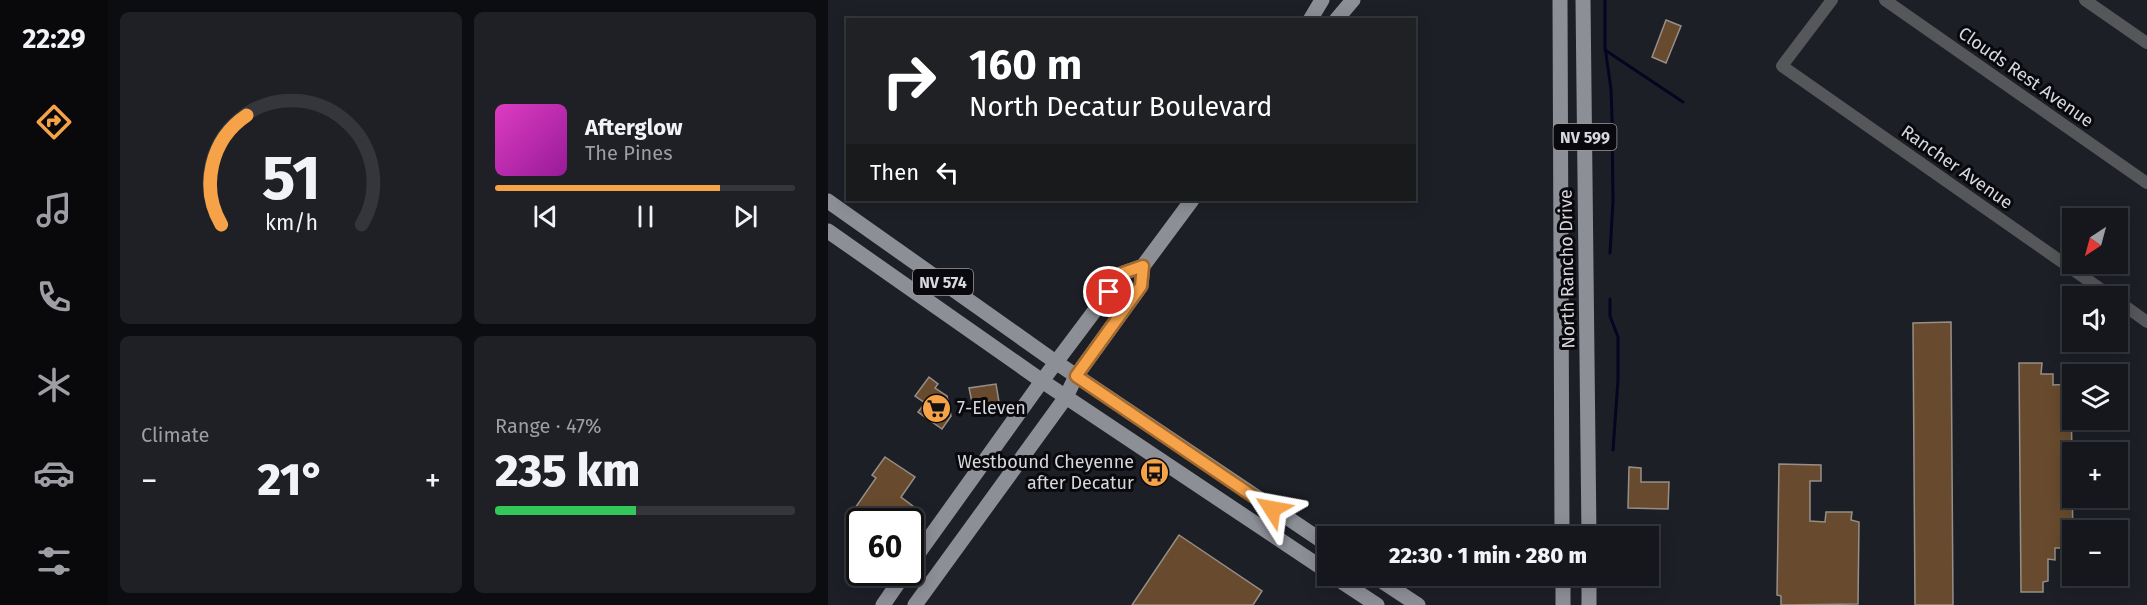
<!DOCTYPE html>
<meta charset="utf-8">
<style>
body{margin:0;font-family:"Fira Sans",sans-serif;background:#1f2026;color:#f1f3f6;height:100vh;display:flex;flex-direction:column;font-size:22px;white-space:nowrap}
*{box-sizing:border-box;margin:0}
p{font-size:20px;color:#9e9fa4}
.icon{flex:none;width:33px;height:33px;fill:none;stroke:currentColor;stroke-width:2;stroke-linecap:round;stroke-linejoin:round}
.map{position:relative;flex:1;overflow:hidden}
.side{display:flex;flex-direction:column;gap:12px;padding:12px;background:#0c0d10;width:720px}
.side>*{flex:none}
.guide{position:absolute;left:18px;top:18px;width:570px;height:183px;border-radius:0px;box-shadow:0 3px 15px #0003,0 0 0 2px #35363b;background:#202124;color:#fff;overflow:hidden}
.needle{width:39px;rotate:216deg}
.controls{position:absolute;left:1234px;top:208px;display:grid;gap:12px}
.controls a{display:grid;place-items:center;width:66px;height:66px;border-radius:0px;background:#16171d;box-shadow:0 3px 15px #0003,0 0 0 2px #35363b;font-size:30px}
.speed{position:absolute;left:18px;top:508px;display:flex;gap:12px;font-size:30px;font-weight:700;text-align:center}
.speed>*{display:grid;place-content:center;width:78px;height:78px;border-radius:50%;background:#16171d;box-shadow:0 3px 15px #0003,0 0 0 2px #35363b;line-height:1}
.speed .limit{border:3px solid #111;border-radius:9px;background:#fff;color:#111}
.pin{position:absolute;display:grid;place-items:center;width:51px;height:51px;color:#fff;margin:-26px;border:3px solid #fff;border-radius:50%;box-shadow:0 2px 6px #0007}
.me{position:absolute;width:66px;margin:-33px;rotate:304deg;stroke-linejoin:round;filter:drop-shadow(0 0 4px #0008)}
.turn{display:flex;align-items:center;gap:21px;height:126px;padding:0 24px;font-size:27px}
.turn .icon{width:78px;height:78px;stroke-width:2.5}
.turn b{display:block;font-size:42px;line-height:51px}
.then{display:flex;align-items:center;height:57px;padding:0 24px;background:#0003;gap:12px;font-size:22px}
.big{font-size:45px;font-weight:800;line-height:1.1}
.side .tile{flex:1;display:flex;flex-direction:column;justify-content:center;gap:9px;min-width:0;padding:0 21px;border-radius:9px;background:#1f2026}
.side .dial{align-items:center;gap:0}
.dial svg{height:156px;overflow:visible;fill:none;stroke:#35363b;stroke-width:7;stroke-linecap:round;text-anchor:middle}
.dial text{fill:#f1f3f6;stroke:none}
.song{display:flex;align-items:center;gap:18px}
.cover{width:72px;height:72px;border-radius:9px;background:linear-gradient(135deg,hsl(310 70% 55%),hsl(300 70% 35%))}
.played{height:6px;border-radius:3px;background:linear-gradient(90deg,#f6a248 75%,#35363b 75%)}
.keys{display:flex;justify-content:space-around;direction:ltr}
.heat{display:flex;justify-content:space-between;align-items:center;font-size:33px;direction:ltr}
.charge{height:9px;border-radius:4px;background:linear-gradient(90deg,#34c759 47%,#35363b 0)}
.side .tiles{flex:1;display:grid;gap:12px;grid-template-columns:repeat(2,1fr)}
.trip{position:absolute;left:489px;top:526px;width:342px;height:60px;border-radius:0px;background:#16171d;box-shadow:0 3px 15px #0003,0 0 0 2px #35363b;font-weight:800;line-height:60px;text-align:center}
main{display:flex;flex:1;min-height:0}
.dock{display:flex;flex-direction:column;width:108px;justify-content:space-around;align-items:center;background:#09090c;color:#9e9fa4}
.dock .icon{width:42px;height:42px}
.dock .active{color:#f6a248}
.dock b{font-size:27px;color:#f1f3f6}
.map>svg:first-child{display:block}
</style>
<main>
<nav class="dock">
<b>22:29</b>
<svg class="icon active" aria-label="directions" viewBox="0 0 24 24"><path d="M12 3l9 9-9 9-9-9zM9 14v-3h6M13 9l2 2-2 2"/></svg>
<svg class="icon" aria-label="music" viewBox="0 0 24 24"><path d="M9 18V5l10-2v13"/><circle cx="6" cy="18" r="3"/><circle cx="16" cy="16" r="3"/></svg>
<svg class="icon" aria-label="phone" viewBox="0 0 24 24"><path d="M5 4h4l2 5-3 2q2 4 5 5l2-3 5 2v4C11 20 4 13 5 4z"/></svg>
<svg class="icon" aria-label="climate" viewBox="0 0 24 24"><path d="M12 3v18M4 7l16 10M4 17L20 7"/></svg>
<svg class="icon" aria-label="car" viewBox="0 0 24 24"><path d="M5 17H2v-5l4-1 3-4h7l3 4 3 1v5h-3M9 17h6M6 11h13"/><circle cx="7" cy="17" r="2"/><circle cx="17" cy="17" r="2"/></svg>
<svg class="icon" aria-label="filters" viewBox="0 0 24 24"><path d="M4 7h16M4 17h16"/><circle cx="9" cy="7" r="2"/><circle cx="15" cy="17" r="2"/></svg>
</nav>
<section class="side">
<div class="tiles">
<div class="tile dial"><svg viewBox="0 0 100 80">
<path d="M14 69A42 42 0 1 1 86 69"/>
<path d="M14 69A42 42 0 0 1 27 13" stroke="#f6a248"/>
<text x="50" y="56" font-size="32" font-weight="700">51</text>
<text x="50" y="72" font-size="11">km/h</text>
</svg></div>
<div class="tile">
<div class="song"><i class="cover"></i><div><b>Afterglow</b><p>The Pines</p></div></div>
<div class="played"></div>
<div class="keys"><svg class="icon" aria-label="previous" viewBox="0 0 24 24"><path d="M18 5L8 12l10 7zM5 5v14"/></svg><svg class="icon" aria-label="pause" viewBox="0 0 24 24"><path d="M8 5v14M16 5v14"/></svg><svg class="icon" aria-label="next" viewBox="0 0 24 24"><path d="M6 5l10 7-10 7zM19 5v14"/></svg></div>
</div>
<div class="tile"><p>Climate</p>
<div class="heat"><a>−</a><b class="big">21°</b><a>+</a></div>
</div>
<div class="tile"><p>Range · 47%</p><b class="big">235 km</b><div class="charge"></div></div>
</div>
</section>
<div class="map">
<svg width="1319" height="605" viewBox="0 0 1319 605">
<rect width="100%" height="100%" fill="#1d1f27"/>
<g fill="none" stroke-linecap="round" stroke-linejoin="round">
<path stroke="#050521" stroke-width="3" d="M777,0V47L783,89L784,118L785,201L782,253
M777,50L855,102
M782,299V316L790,337V380L785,450"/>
</g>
<path fill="#684b2e" stroke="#978f87" stroke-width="1.5" d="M838,20L853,26L838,63L824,57Z
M1123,322L1125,605H1087L1085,323Z
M1191,363H1214L1213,374H1225V385L1243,384L1245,548H1227V560L1220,559V581L1215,582V592H1193Z
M101,377L110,384L107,388L119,396L123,416L114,429L90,412L97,403L87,396Z
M168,384L171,402L145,407L141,388Z
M57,457L87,477L73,497L94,513L88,522H41L25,511L48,478L44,475Z
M951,464L993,465V481H982V521L997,522L998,512H1024L1023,520L1031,522L1030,604L953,605V596L949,595Z
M801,467L813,468V482H841L840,509L800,508Z
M351,535L434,591L425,605H304Z"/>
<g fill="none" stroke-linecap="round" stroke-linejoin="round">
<path stroke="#56575b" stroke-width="12" d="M1004,0L954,66L1284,297
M1057,0L1319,183
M1257,0L1319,43
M1290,301L1319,322"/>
<path stroke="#8d8f97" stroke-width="15" d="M732,0L734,537
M755,0L761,537
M482,20L494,0
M508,20L525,0
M0,201L229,363L500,545
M0,231L214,381L500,572
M82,565L214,381L295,273L315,266
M505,576L549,605
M546,576L590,605
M735,576V605
M761,576V605
M55,605L77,573
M87,605L238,397L248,376L313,286L315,266L364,200"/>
</g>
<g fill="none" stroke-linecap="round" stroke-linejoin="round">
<defs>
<path id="route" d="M281,292L295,273L315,266L313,286L248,376L444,509"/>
</defs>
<use href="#route" stroke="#a0692f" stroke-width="15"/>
<use href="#route" stroke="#f6a248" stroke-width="10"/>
</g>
<defs>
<symbol id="supermarket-disc" viewBox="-11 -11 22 22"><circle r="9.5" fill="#f6a248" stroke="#09090d"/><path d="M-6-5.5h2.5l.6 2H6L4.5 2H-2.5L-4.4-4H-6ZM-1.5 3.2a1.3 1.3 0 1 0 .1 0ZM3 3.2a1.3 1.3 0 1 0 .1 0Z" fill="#111"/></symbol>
<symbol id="bus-disc" viewBox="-11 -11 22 22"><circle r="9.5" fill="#f6a248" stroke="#09090d"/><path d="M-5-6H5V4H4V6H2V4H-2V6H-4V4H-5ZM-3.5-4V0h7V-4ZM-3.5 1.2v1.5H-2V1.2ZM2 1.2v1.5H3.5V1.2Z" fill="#111"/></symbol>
</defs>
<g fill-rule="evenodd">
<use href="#supermarket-disc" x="92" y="392" width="33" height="33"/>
<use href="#bus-disc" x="310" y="456" width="33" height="33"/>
</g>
<g text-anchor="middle" stroke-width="6" stroke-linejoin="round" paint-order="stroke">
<g fill="#09090d" stroke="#999a9f" stroke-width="1.5">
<rect x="725.5" y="124" width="63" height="26" rx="4.5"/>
<rect x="85" y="269" width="60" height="26" rx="4.5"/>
</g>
<g font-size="16" font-weight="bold" fill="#d7d8de">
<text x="757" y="143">NV 599</text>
<text x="115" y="288">NV 574</text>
</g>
<g font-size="18" fill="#d7d8de" stroke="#09090d">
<text transform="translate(1198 77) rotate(35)" y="6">Clouds Rest Avenue</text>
<text transform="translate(1129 167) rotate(35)" y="6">Rancher Avenue</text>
<text transform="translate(739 269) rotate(-91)" y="6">North Rancho Drive</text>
</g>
<g font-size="18" fill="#d7d8de" stroke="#09090d" text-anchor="start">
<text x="129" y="414">7-Eleven</text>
<text x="306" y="468" text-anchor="end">Westbound Cheyenne<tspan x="306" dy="21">after Decatur</tspan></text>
</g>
</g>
</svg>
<div class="controls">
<a><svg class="needle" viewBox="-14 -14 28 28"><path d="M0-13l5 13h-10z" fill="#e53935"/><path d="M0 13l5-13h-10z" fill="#9e9fa4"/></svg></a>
<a><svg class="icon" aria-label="sound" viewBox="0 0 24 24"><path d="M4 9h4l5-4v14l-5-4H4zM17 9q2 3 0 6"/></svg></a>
<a><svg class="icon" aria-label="layers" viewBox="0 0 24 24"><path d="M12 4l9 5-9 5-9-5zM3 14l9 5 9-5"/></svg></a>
<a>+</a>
<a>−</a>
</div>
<div class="speed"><div class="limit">60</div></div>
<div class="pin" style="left:281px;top:292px;background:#d93025"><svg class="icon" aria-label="arrive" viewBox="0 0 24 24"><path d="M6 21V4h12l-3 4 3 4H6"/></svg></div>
<svg class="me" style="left:444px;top:509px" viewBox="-20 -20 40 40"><path d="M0-17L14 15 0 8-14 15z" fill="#f6a248" stroke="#fff" stroke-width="4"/></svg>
<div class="trip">22:30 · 1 min · 280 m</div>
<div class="guide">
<div class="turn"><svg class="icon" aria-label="right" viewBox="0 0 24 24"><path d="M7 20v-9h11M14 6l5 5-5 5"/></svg><div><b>160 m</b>North Decatur Boulevard</div></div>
<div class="then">Then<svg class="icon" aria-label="left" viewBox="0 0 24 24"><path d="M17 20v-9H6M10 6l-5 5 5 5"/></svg></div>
</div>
</div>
</main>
